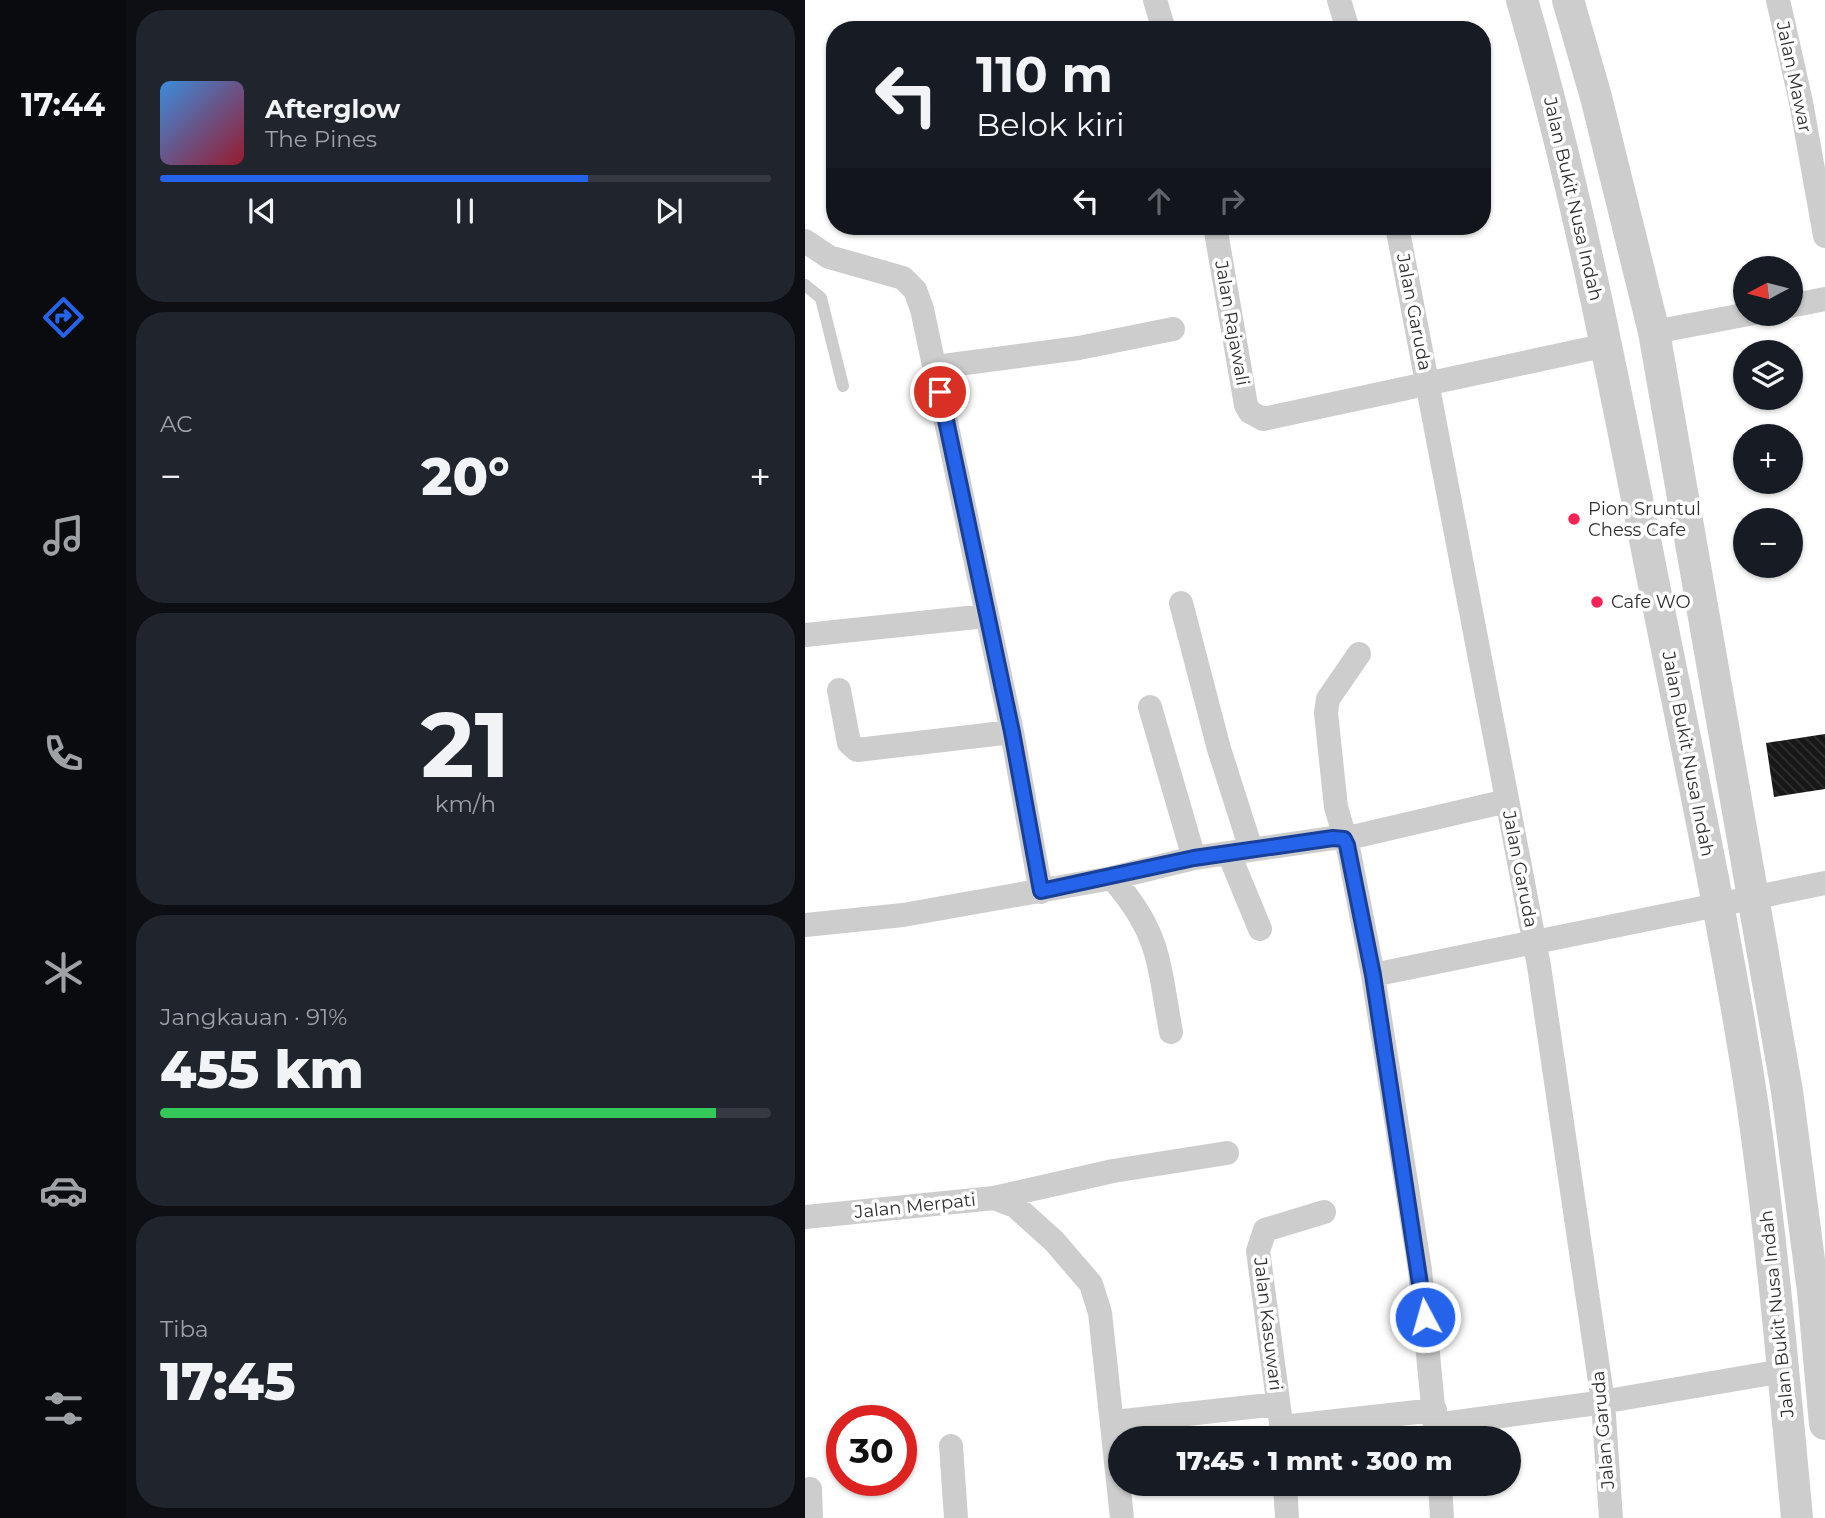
<!DOCTYPE html>
<html lang="id">
<meta charset="utf-8">
<style>
body{margin:0;font-family:Montserrat,sans-serif;background:#20242c;color:#f1f3f6;height:100vh;display:flex;flex-direction:column;font-size:26px;white-space:nowrap}
*{box-sizing:border-box;margin:0}
p{font-size:23px;color:#9ea1a6}
.icon{flex:none;width:38px;height:38px;fill:none;stroke:currentColor;stroke-width:2;stroke-linecap:round;stroke-linejoin:round}
.map{position:relative;flex:1;overflow:hidden}
.details{display:flex;flex-direction:column;gap:10px;padding:10px;background:#0d0f14;width:679px}
.details>*{flex:none}
.guide{position:absolute;left:21px;top:21px;width:665px;height:214px;border-radius:28px;box-shadow:0 2px 5px #0004;background:#171b24;color:#f1f3f6;overflow:hidden}
.needle{width:46px;rotate:263deg}
.buttons{position:absolute;left:928px;top:256px;display:grid;gap:14px}
.buttons a{display:grid;place-items:center;width:70px;height:70px;border-radius:50%;background:#171b24;box-shadow:0 2px 5px #0004;font-size:35px}
.speed{position:absolute;left:21px;top:1405px;display:flex;gap:14px;font-size:35px;font-weight:700;text-align:center}
.speed>*{display:grid;place-content:center;width:91px;height:91px;border-radius:50%;background:#171b24;box-shadow:0 2px 5px #0004;line-height:1}
.speed .limit{border:10px solid #d22;background:#fff;color:#111}
.pin{position:absolute;display:grid;place-items:center;width:60px;height:60px;color:#fff;margin:-30px;border:4px solid #fff;border-radius:50%;box-shadow:0 2px 7px #0007}
.me{position:absolute;width:77px;margin:-38px;rotate:354deg;stroke-linejoin:round;filter:drop-shadow(0 0 5px #0008)}
.turn{display:flex;align-items:center;gap:24px;height:147px;padding:0 35px;font-size:32px}
.turn .icon{width:91px;height:91px;stroke-width:2.5}
.turn b{display:block;font-size:49px;line-height:60px}
.lanes{display:flex;align-items:center;height:66px;padding:0 35px;background:#0003;justify-content:center;gap:35px;direction:ltr}
.lanes .off{opacity:.35}
.big{font-size:52px;font-weight:800;line-height:1.1}
.details .widget{flex:1;display:flex;flex-direction:column;justify-content:center;gap:10px;min-width:0;padding:0 24px;border-radius:28px;background:#20242c}
.details .dial{align-items:center;gap:0}
.dial b{font-size:91px;line-height:1}
.song{display:flex;align-items:center;gap:21px}
.cover{width:84px;height:84px;border-radius:10px;background:linear-gradient(135deg,hsl(210 70% 55%),hsl(350 70% 35%))}
.played{height:7px;border-radius:4px;background:linear-gradient(90deg,#2563eb 70%,#363941 70%)}
.keys{display:flex;justify-content:space-around;direction:ltr}
.heat{display:flex;justify-content:space-between;align-items:center;font-size:38px;direction:ltr}
.charge{height:10px;border-radius:5px;background:linear-gradient(90deg,#34c759 91%,#363941 0)}
.trip{position:absolute;left:303px;top:1426px;width:413px;height:70px;border-radius:35px;background:#171b24;box-shadow:0 2px 5px #0004;font-weight:800;line-height:70px;text-align:center}
main{display:flex;flex:1;min-height:0}
.dock{display:flex;flex-direction:column;width:126px;justify-content:space-around;align-items:center;background:#090b0e;color:#9ea1a6}
.dock .icon{width:49px;height:49px}
.dock .active{color:#2563eb}
.dock b{font-size:32px;color:#f1f3f6}
.map>svg:first-child{display:block}
</style>
<main>
<nav class="dock">
<b>17:44</b>
<svg class="icon active" aria-label="directions" viewBox="0 0 24 24"><path d="M12 3l9 9-9 9-9-9zM9 14v-3h6M13 9l2 2-2 2"/></svg>
<svg class="icon" aria-label="music" viewBox="0 0 24 24"><path d="M9 18V5l10-2v13"/><circle cx="6" cy="18" r="3"/><circle cx="16" cy="16" r="3"/></svg>
<svg class="icon" aria-label="phone" viewBox="0 0 24 24"><path d="M5 4h4l2 5-3 2q2 4 5 5l2-3 5 2v4C11 20 4 13 5 4z"/></svg>
<svg class="icon" aria-label="climate" viewBox="0 0 24 24"><path d="M12 3v18M4 7l16 10M4 17L20 7"/></svg>
<svg class="icon" aria-label="car" viewBox="0 0 24 24"><path d="M5 17H2v-5l4-1 3-4h7l3 4 3 1v5h-3M9 17h6M6 11h13"/><circle cx="7" cy="17" r="2"/><circle cx="17" cy="17" r="2"/></svg>
<svg class="icon" aria-label="filters" viewBox="0 0 24 24"><path d="M4 7h16M4 17h16"/><circle cx="9" cy="7" r="2"/><circle cx="15" cy="17" r="2"/></svg>
</nav>
<section class="details">
<div class="widget">
<div class="song"><i class="cover"></i><div><b>Afterglow</b><p>The Pines</p></div></div>
<div class="played"></div>
<div class="keys"><svg class="icon" aria-label="previous" viewBox="0 0 24 24"><path d="M18 5L8 12l10 7zM5 5v14"/></svg><svg class="icon" aria-label="pause" viewBox="0 0 24 24"><path d="M8 5v14M16 5v14"/></svg><svg class="icon" aria-label="next" viewBox="0 0 24 24"><path d="M6 5l10 7-10 7zM19 5v14"/></svg></div>
</div>
<div class="widget"><p>AC</p>
<div class="heat"><a>−</a><b class="big">20°</b><a>+</a></div>
</div>
<div class="widget dial"><b>21</b><p>km/h</p></div>
<div class="widget"><p>Jangkauan · 91%</p><b class="big">455 km</b><div class="charge"></div></div>
<div class="widget"><p>Tiba</p><b class="big">17:45</b></div>
</section>
<div class="map">
<svg width="1020" height="1518" viewBox="0 0 1020 1518">
<defs>
<pattern id="building-back-hatch" width="6" height="6" patternUnits="userSpaceOnUse" patternTransform="scale(1.75)"><rect width="6" height="6" fill="#171717"/><path d="M-1 5l2 2M0 0l6 6M5-1l2 2" fill="none" stroke="#303030"/></pattern>
</defs>
<rect width="100%" height="100%" fill="#fff"/>
<path fill="url(#building-back-hatch)" d="M1020,734V789L969,797L961,743Z"/>
<g fill="none" stroke-linecap="round" stroke-linejoin="round">
<path stroke="#cdcdcd" stroke-width="12" d="M0,285L16,298L38,386"/>
<path stroke="#cdcdcd" stroke-width="24" d="M350,0L359,30
M534,0L543,30
M973,0L996,102L1020,236
M410,226L441,405L445,412L458,419L802,345
M592,226L734,966L798,1402L806,1518
M0,241L24,257L98,278L110,290L117,309L207,732L236,892
M985,306L1020,299
M849,332L949,313
M130,367L274,348L368,329
M376,603L414,749L446,849
M0,635L181,616
M554,654L523,699L521,713L531,807L544,852L568,975L615,1270L631,1438
M34,690L44,743L52,750L207,732
M345,707L389,858
M424,854L455,929
M307,878C356,934 353,962 366,1032
M0,925L98,915L307,878L389,858L528,838L539,839L702,801
M568,975L1020,883
M189,1198L308,1171L422,1153
M0,1217L189,1198L210,1206L249,1241L286,1284L295,1313L317,1518
M309,1422L473,1404
M630,1425L785,1404L978,1371
M477,1427L630,1410
M478,1438L453,1251L460,1230L519,1212
M146,1446L151,1518
M480,1484L482,1518
M635,1484L637,1518
M5,1489L6,1518"/>
<path stroke="#cdcdcd" stroke-width="32" d="M717,0C772,189 809,382 847,575C882,750 920,925 947,1101C967,1240 979,1379 992,1518
M763,0L791,97L849,332L982,1091L1008,1291L1020,1424"/>
</g>
<g fill="none" stroke-linecap="round" stroke-linejoin="round">
<defs>
<path id="route" d="M135,392L207,732L236,891L389,858L528,838L539,839L542,845L568,975L620,1317"/>
</defs>
<use href="#route" stroke="#184099" stroke-width="18"/>
<use href="#route" stroke="#2563eb" stroke-width="12"/>
</g>
<g fill="#f62355" stroke="#fff" stroke-width="2.5">
<circle cx="769" cy="519" r="7"/>
<circle cx="792" cy="602" r="7"/>
</g>
<g text-anchor="middle" stroke-width="7" stroke-linejoin="round" paint-order="stroke">
<g font-size="18" fill="#303030" stroke="#fff">
<text transform="translate(989 77) rotate(78)" y="6">Jalan Mawar</text>
<text transform="translate(768 199) rotate(77)" y="6">Jalan Bukit Nusa Indah</text>
<text transform="translate(609 312) rotate(79)" y="6">Jalan Garuda</text>
<text transform="translate(427 323) rotate(80)" y="6">Jalan Rajawali</text>
<text transform="translate(883 754) rotate(79)" y="6">Jalan Bukit Nusa Indah</text>
<text transform="translate(715 869) rotate(79)" y="6">Jalan Garuda</text>
<text transform="translate(110 1206) rotate(-6)" y="6">Jalan Merpati</text>
<text transform="translate(972 1314) rotate(-96)" y="6">Jalan Bukit Nusa Indah</text>
<text transform="translate(463 1324) rotate(83)" y="6">Jalan Kasuwari</text>
<text transform="translate(798 1430) rotate(-95)" y="6">Jalan Garuda</text>
</g>
<g font-size="18" fill="#303030" stroke="#fff" text-anchor="start">
<text x="783" y="515">Pion Sruntul<tspan x="783" dy="21">Chess Cafe</tspan></text>
<text x="806" y="608">Cafe WO</text>
</g>
</g>
</svg>
<div class="buttons">
<a><svg class="needle" viewBox="-14 -14 28 28"><path d="M0-13l5 13h-10z" fill="#e53935"/><path d="M0 13l5-13h-10z" fill="#9ea1a6"/></svg></a>
<a><svg class="icon" aria-label="layers" viewBox="0 0 24 24"><path d="M12 4l9 5-9 5-9-5zM3 14l9 5 9-5"/></svg></a>
<a>+</a>
<a>−</a>
</div>
<div class="speed"><div class="limit">30</div></div>
<div class="pin" style="left:135px;top:392px;background:#d93025"><svg class="icon" aria-label="arrive" viewBox="0 0 24 24"><path d="M6 21V4h12l-3 4 3 4H6"/></svg></div>
<svg class="me" style="left:620px;top:1317px" viewBox="-20 -20 40 40"><circle r="17" fill="#2563eb" stroke="#fff" stroke-width="3"/><path d="M0-11L8 9 0 5-8 9z" fill="#fff"/></svg>
<div class="trip">17:45 · 1 mnt · 300 m</div>
<div class="guide">
<div class="turn"><svg class="icon" aria-label="left" viewBox="0 0 24 24"><path d="M17 20v-9H6M10 6l-5 5 5 5"/></svg><div><b>110 m</b>Belok kiri</div></div>
<div class="lanes"><svg class="icon" aria-label="left" viewBox="0 0 24 24"><path d="M17 20v-9H6M10 6l-5 5 5 5"/></svg><svg class="icon off" aria-label="ahead" viewBox="0 0 24 24"><path d="M12 20V5M6 11l6-6 6 6"/></svg><svg class="icon off" aria-label="right" viewBox="0 0 24 24"><path d="M7 20v-9h11M14 6l5 5-5 5"/></svg></div>
</div>
</div>
</main>
